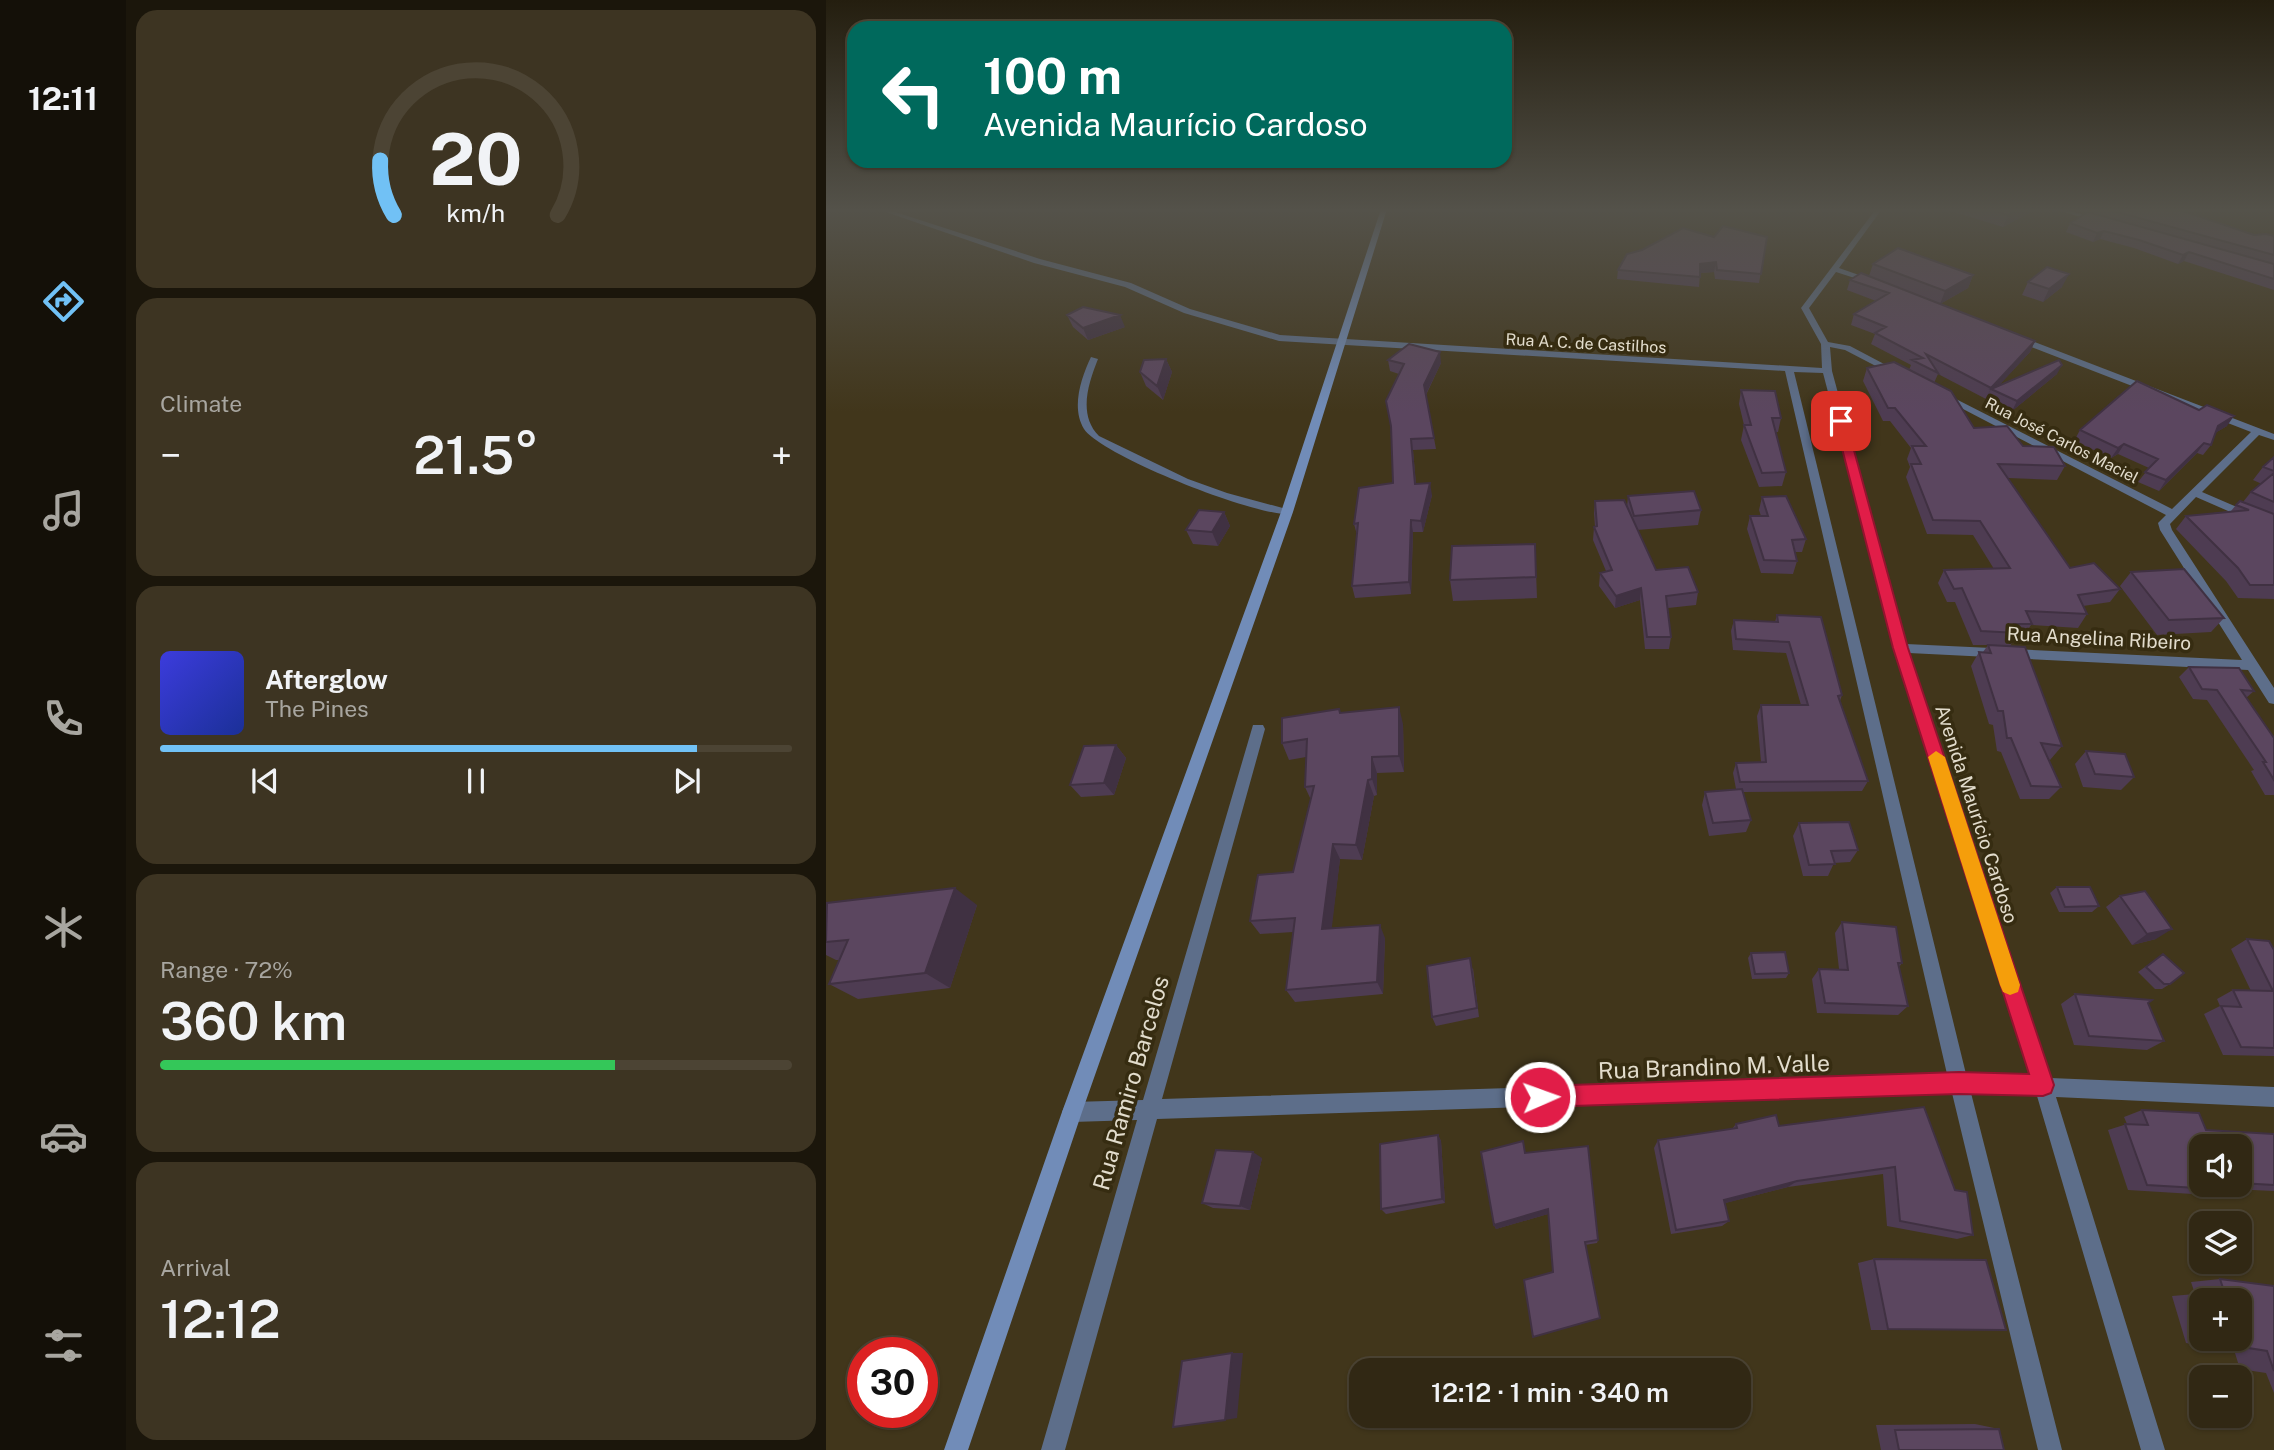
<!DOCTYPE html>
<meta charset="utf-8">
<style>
body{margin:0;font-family:"Public Sans",sans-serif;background:#3d3422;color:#f1f3f6;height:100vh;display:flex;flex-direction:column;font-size:26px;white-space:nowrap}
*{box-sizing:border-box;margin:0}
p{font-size:23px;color:#a8a6a0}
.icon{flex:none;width:38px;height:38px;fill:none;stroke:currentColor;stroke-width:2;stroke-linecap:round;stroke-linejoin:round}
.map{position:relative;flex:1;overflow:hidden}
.drawer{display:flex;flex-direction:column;gap:10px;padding:10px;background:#1b160b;width:700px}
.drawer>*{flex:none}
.top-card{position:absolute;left:21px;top:21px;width:665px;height:147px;border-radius:21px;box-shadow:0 2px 5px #0004,0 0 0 2px #4c4434;background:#00695c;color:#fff;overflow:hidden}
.buttons{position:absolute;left:1363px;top:1134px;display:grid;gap:14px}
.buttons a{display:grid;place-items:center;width:63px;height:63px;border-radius:14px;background:#312814;box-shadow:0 2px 5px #0004,0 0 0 2px #4c4434;font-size:35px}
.speed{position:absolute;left:21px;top:1337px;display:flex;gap:14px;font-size:35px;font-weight:700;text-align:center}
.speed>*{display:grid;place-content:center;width:91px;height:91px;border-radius:50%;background:#312814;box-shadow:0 2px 5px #0004,0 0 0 2px #4c4434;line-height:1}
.speed .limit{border:10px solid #d22;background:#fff;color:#111}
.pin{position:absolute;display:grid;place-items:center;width:60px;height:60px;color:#fff;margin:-30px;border-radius:14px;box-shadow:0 4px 10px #0006}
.me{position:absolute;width:77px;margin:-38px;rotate:88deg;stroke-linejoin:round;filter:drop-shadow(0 0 5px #0008)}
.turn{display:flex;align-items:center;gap:24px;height:147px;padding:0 21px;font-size:32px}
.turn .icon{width:91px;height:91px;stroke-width:2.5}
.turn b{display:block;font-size:49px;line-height:60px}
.big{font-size:52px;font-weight:600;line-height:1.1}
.drawer .tile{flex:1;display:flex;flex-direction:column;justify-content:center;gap:10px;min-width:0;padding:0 24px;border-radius:21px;background:#3d3422}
.drawer .dial{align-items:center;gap:0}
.dial svg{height:182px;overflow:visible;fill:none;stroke:#4c4434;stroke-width:7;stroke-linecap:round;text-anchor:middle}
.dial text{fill:#f1f3f6;stroke:none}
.song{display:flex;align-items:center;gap:21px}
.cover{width:84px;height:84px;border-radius:10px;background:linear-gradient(135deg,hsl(240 70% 55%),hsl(230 70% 35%))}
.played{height:7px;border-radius:4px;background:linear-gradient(90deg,#71c1f5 85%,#4c4434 85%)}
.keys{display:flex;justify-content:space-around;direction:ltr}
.heat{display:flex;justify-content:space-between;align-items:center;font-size:38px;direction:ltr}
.charge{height:10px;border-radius:5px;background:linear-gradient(90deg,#34c759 72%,#4c4434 0)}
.trip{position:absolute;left:523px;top:1358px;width:402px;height:70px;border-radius:21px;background:#312814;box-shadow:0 2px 5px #0004,0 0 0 2px #4c4434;font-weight:600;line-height:70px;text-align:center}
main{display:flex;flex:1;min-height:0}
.tabs{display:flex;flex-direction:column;width:126px;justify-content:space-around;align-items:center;background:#141008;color:#a8a6a0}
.tabs .icon{width:49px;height:49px}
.tabs .on{color:#71c1f5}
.tabs b{font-size:32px;color:#f1f3f6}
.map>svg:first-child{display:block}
</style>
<main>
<nav class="tabs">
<b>12:11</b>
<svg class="icon on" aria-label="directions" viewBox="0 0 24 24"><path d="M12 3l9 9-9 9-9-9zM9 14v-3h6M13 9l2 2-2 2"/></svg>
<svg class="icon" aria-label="music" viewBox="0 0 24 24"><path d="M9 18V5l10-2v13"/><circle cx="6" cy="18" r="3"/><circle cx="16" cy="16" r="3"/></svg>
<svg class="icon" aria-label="phone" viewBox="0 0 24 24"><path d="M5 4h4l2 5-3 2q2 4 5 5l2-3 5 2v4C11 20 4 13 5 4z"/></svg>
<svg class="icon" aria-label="climate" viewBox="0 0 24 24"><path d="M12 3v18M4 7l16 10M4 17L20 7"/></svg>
<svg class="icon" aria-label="car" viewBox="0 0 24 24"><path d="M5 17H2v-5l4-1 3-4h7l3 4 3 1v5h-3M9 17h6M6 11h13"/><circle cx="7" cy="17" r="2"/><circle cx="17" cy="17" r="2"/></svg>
<svg class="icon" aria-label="filters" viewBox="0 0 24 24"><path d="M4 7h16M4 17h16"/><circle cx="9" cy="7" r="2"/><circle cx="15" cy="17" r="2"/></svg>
</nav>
<section class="drawer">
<div class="tile dial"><svg viewBox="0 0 100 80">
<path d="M14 69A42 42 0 1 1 86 69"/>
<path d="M14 69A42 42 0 0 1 8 45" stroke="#71c1f5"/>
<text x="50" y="56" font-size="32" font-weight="700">20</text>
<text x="50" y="72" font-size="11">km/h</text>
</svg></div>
<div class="tile"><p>Climate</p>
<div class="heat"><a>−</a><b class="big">21.5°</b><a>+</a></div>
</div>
<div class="tile">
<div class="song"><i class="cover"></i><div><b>Afterglow</b><p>The Pines</p></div></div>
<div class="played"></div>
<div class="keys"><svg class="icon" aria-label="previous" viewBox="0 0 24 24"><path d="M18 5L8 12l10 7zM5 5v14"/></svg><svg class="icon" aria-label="pause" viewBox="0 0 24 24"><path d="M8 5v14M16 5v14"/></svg><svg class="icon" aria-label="next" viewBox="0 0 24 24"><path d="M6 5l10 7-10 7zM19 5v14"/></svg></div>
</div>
<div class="tile"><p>Range · 72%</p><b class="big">360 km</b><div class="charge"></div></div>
<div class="tile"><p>Arrival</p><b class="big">12:12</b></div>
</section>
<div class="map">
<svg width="1448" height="1450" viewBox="0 0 1448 1450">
<rect width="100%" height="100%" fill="#41361b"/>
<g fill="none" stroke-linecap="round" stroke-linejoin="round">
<path fill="#5d6e8a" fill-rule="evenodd" d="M265,357L272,359C262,384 252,415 273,436L362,479L401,493L464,510V514C431,517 276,456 258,429C245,408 255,378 265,357Z"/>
<path fill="#5d6e8a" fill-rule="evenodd" d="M51,209H60L214,259L305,283L364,309L454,335L996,368L995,344L975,308L1050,209H1056L1013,268L1050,281V285L1010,272L983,308L1002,342L1024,346L1077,374L1069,376L1019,350L1004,347L1006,371L1080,644L1416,660L1334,530L1332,523L1340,515L1114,397L1122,395L1346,509L1425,432L1187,340V336H1193L1448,434V440L1433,435L1376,492L1448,523V531L1370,497L1344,524L1346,530L1448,688V704L1443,703L1422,670L1083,653L1224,1078L1448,1087V1107L1230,1097L1339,1450H1315L1211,1096L1145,1093L1236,1450H1212L1126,1093L331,1119L239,1450H215L311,1120L246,1122L239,1119L236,1112L239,1105L246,1102L317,1100L427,725H437L439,729L336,1099L1121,1074L959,371L453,341L358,313L299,287L208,263ZM968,372L997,373L1069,648L1205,1077L1140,1074Z
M1228,209H1238L1277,221L1271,222Z"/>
<path fill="#718cb8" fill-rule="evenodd" d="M555,209H561L467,512L256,1112L142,1450H118L236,1112L455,512Z"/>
</g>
<path fill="#4e3c52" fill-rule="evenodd" d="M1118,209H1211L1177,227Z
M1269,209H1351L1428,235L1448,236V290L1358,261L1352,264L1308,248L1274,239L1267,242L1240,232L1244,223L1267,214Z
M888,237H941L933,283L889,279L888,272L874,273L873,287L791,279L792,270Z
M1047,264L1147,275L1142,288L1114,304L1209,341L1204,352L1172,386L1231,374L1186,411L1160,399L1112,374L1108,383L1148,428L1197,446L1239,466L1231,480L1182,478L1244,568L1294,589L1284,602L1257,606L1261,614L1252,628L1205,625L1197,637H1190L1184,646L1236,746L1224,760L1223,759L1235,787L1223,799H1194L1175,752L1171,751L1167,725L1163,724L1145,666L1153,652H1157L1162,645H1147L1129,602H1121L1112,583L1118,570L1168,569L1147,535L1101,534L1080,477L1084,467L1081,459L1085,448L1064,421H1057L1037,381L1041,368L1083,370L1085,365L1045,344L1049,334L1025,325L1028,314L1050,301L1021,290L1024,280L1043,276Z
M1202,282L1236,287L1217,302L1196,295Z
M241,315L299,327L262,340L247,327Z
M340,359L346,372L337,400L320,386L314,372Z
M562,360L615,363L600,395L610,449L587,450L590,484L606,495L597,532H587L585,594L529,598L526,586L531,535L528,524L567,483L573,374L564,371Z
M915,390L955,418L952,432H950L960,472L956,486L933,487L915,440L918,425L913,404Z
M1401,426L1389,433L1385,445L1377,455L1371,453L1333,491L1312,482L1323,468L1292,454L1285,458L1248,441L1254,430Z
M1448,457V599L1412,598L1400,581L1350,529L1360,516L1405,511L1410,505L1417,502L1425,492L1436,484L1427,480L1437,467Z
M802,496L875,510L872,525L811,530L830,570L872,592L870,605L842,608L845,637L843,649H819L814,600L789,608L773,586L774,573L780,571L767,540L768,527H769L768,513L769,501L801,507Z
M936,497L980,539L976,552H969L971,561L967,574L935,573L921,529L924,516H935L933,510Z
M398,512L404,526L392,546L367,544L360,530Z
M709,544L711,598L627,601L624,580Z
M1305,572L1398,618L1385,632L1331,635L1294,586Z
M951,615L1016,695L1014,701L1042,781L1036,791L917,792L925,820L920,832L883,836L876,805L879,792L910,789L907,773L910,763L935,762L931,716L935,705H975L960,653L907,650L905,631L908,620L949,622Z
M1363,667L1428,691L1420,698L1448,738V795H1439L1425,771L1428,770L1381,700L1367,699L1353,677Z
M515,713L577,724L578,772L551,773V795L548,796L536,860L514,859L505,929L559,938L557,994L469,1002L460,990L467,932L434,934L424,921L467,872L485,800L479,787L480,757L463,760L456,743Z
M290,745L300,758L288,795L255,797L244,785Z
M1260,751L1308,777L1295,790L1257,787L1249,764Z
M973,823L1032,850L1024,862L1008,863L1002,876H977L967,836Z
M1231,887L1273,906L1266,912H1233L1224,893Z
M1294,896L1330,939L1306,945L1280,907Z
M0,905H151L124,988L32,999L3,984L13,960H10L0,955Z
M1016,922L1076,963L1073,967L1082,1006L1072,1015L991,1013L986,979L993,969H1013L1009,933Z
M1421,939L1448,950V1056H1446L1397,1055L1378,1014L1394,1006L1391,999L1407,990L1425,991L1405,949Z
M925,953L963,973L960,978L926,979L922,958Z
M1337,954L1344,984L1336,989H1329L1312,972Z
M647,968L653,1017L610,1026L606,1017Z
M1249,994L1322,1003L1338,1041L1321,1050L1248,1045L1235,1004Z
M1098,1107L1129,1190L1147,1235L1131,1239L1061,1226L1057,1174L962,1187L899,1203L903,1221L896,1226L845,1234L828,1148L832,1140L906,1129L910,1124L953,1126Z
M1316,1110L1380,1130L1448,1134V1191L1404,1189L1405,1190L1383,1195L1302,1190L1282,1130L1301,1124L1298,1117ZM1414,1146V1185H1376Z
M612,1135L615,1141L619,1203L560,1214L555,1209Z
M699,1153L772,1240L771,1243L759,1245L727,1272L722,1214L670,1229L668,1225Z
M436,1158L424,1210L387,1208L376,1203Z
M1048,1259L1180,1330H1045L1032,1263Z
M1394,1279L1448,1286V1393L1440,1373L1414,1369L1408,1350L1360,1343L1346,1296L1369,1294L1365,1282ZM1376,1300H1414V1339H1376Z
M1149,1424L1173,1429L1178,1450H1055L1050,1425Z"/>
<path fill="#403142" d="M1193,209H1211L1177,227L1182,215Z
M1278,231L1274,239L1267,242L1271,233Z
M1363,252L1358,261L1352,264L1357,255Z
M890,262L888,272L872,273L874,264Z
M1243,274L1236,287L1217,302L1223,289Z
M1147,275L1142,288L1114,304L1119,291Z
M294,315L299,327L262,340L257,328Z
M1209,341L1204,352L1168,391L1165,389L1160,399L1165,388Z
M614,352L615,363L599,396L598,385Z
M340,359L346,372L337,400L331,386Z
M1236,365L1231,374L1186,411L1191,401Z
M1408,416L1401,426L1384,436L1392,426Z
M1378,443L1371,453L1333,491L1340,480Z
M1298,444L1292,454L1285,458L1292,448Z
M604,483L606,495L597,532L595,521Z
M398,512L404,526L392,546L386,532Z
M585,520L587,532L585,594L583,582Z
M815,588L814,600L789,608L790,596Z
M573,707L577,724L578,772L573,756Z
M290,745L300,758L288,795L278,783Z
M546,757L551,773V795L546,779Z
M542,780L548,796L536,860L530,845Z
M507,844L514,859L504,943L496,929Z
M129,888L151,905L124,988L99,973Z
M554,925L559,938L557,994L551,982Z
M1346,929L1330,939L1306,945L1321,934Z
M612,1135L615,1141L619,1203L616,1199Z
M427,1152L436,1158L424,1210L414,1206Z
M971,1181L962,1187L892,1205L898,1200Z
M722,1209V1214L670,1229L668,1225Z
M406,1353H417L411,1418L399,1420Z"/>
<path fill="#5b465f" stroke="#403142" stroke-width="2" d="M1162,209H1193L1182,215Z
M1280,209H1351L1428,235L1440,234L1448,236V255Z
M1262,212L1448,264V279L1363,252L1357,255L1313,240L1278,231L1271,233L1244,223Z
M897,226L941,237L935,274L891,270L890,262L874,264V277L792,270L801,254L816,250L857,228L888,237Z
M1072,248L1147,275L1119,291L1047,264Z
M1221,267L1243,274L1223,289L1202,282Z
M1035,273L1209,341L1165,388L1100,354L1112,373L1086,360L1097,358L1049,333L1060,327L1028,314L1063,293L1024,280Z
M257,307L294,315L257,328L241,315Z
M583,344L614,352L598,385L608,438L585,439L589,484L604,483L595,521L585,520L583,582L526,586L532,523L528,524L533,488L567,483L565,426L560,401L578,364L562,360Z
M340,359L331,386L314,372L318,360Z
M1233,360L1236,365L1191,401L1165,389Z
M1068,362L1125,391L1148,428L1181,426L1197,446L1228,447L1239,466L1172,464L1244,568L1268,563L1294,589L1252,595L1261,614L1200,611L1206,624H1188L1192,633L1155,631L1136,588L1128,589L1118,570L1184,568L1154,521L1107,520L1085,464H1095L1086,446H1100L1069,408H1062L1041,368Z
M1311,381L1373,410L1381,405L1408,416L1392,426L1385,445L1378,443L1340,480L1319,472L1332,459L1298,444L1292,448L1254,430Z
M915,390L949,391L955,418H946L960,472L936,473L918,425H925Z
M1448,457V471L1437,467Z
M1448,473V502L1425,492Z
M868,491L875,510L808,516L802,496Z
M960,496L980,539L966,540L971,561L938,560L924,516H942L936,497Z
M798,500L830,570L862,567L872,592L840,596L845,637H821L815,588L790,596L774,573L786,570L768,527L771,526L769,501Z
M1414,501L1448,514V585H1424L1412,568L1360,516L1423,510L1410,505Z
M373,510L398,512L386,532L360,530Z
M709,544L710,577L624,580L626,546Z
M1358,569L1398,618L1343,620L1305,572Z
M951,615L995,617L1016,695L1012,696L1042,781L914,782L910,763L940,762L935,705H982L963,642L910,639L908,620L952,622Z
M1162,645L1199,647L1236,746L1215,743L1235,787L1205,786L1185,738H1181L1177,711H1172L1153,652L1165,653Z
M1363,667L1413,668L1428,691L1415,690L1448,738V780L1437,762H1440L1391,690L1376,689Z
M573,707V756L546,757V779L542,780L530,845L507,844L496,929L554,925L551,982L460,990L469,918L424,921L432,875L467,872L488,786L479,787L481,739L456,743V718L513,709L514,713Z
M290,745L278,783L244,785L258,746Z
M1260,751L1299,754L1308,777L1269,774Z
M916,789L925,820L887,823L879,792Z
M1023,822L1032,850L1005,851L1009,864L983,865L973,823Z
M1231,887H1264L1273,906L1239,907Z
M129,888L99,973L3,984L22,940L0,942L1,903Z
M1319,891L1346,929L1321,934L1294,896Z
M1016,922L1070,927L1076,963H1072L1082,1006L999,1003L993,969L1022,970Z
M1421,939L1443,941L1448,950V1048L1415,1047L1395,1006L1415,1007L1407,990L1447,991Z
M959,952L963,973L929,974L925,953Z
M1337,954L1358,973L1344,984H1338L1320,967Z
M644,958L651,1008L606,1017L601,966Z
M1249,994L1326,1000L1322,1003L1338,1041L1263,1036Z
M1098,1107L1129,1190L1141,1192L1147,1235L1074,1221L1069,1167L971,1181L898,1200L903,1221L850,1230L832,1140L911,1128L910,1124L950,1115L953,1126Z
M1316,1110L1373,1113L1380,1130L1448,1134V1185L1414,1183V1146H1376V1185H1403L1405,1190L1321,1185L1299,1124L1322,1125Z
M612,1135L616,1199L555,1209L554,1144Z
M697,1141L699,1153L762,1146L772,1240L759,1242L774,1318L707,1337L698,1280L727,1272L722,1209L668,1225L655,1152Z
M390,1150L427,1152L414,1206L376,1203Z
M1048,1259L1160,1260L1180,1330L1062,1329Z
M1394,1279L1448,1286V1371L1441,1351L1391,1343L1390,1339H1414V1300H1377L1375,1294L1400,1297Z
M406,1353L399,1420L347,1427L356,1361Z
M1173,1429L1178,1450H1073L1069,1430Z"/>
<linearGradient id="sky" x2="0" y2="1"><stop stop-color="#241e0f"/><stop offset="0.51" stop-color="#54524a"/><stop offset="1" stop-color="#54524a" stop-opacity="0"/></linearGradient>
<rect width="1448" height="412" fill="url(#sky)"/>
<path fill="#e11d48" stroke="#92132f" stroke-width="2" d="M1015,418L1020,421L1082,648L1228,1085L1225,1093L1217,1096L1133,1094L714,1107L706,1104L703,1097L706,1089L714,1086L1133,1072L1203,1074L1067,648L1009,421Z"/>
<path fill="#f59e0b" d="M1110,751L1119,757L1194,985L1192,992L1184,995L1177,992L1174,985L1102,757Z"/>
<g text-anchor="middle" stroke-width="7" stroke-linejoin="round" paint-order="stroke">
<g font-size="16" fill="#e2dccc" stroke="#362c11">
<text transform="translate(760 343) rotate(3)" y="6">Rua A. C. de Castilhos</text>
<text transform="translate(1236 440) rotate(27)" y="6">Rua José Carlos Maciel</text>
</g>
<g font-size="19" fill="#e2dccc" stroke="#362c11">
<text transform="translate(1273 638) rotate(3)" y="7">Rua Angelina Ribeiro</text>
<text transform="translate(1151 814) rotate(72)" y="7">Avenida Maurício Cardoso</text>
</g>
<g font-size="23" fill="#e2dccc" stroke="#362c11">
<text transform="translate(888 1067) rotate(-2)" y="8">Rua Brandino M. Valle</text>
<text transform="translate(305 1083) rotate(-74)" y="8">Rua Ramiro Barcelos</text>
</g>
</g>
</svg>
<div class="buttons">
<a><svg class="icon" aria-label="sound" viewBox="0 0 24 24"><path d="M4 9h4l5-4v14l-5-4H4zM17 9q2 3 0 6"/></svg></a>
<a><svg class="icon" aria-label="layers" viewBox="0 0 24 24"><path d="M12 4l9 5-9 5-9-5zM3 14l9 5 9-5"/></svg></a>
<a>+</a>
<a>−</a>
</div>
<div class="speed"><div class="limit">30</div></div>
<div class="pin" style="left:1015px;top:421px;background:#d93025"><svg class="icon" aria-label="arrive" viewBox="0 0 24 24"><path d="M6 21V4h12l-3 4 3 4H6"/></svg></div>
<svg class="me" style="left:714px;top:1097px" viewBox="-20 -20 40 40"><circle r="17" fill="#e11d48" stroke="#fff" stroke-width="3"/><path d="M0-11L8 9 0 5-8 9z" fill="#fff"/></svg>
<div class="trip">12:12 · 1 min · 340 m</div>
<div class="top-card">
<div class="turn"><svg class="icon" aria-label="left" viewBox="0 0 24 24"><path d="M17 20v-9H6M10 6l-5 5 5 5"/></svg><div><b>100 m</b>Avenida Maurício Cardoso</div></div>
</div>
</div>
</main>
